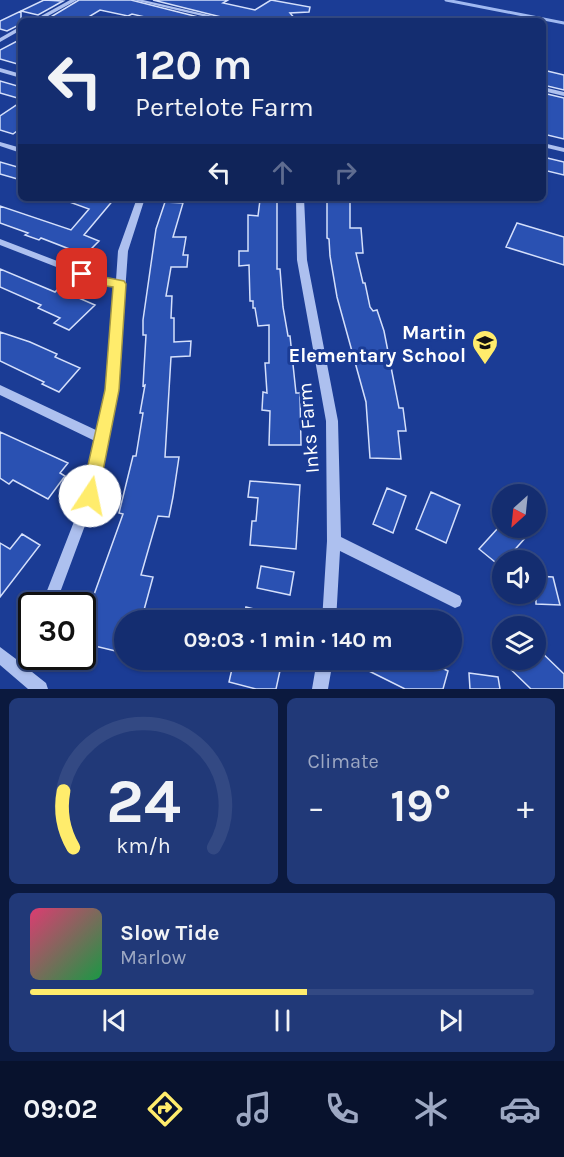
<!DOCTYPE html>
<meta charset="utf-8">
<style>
body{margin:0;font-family:Karla,sans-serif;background:#213978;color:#f1f3f6;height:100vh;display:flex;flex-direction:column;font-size:22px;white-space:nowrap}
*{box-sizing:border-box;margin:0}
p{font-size:20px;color:#9da8c3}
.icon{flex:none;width:33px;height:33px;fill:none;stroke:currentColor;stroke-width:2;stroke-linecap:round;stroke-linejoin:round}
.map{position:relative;height:689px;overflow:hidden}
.side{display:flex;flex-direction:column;gap:9px;padding:9px;background:#0b193e;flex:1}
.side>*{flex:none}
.top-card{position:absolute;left:18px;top:18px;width:528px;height:183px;border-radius:9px;box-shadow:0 2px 4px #0004,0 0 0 2px #334983;background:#142d70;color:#f1f3f6;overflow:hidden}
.needle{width:39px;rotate:207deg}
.fabs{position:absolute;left:492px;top:484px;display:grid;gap:12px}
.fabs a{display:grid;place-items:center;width:54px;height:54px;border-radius:50%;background:#142d70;box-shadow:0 2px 4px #0004,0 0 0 2px #334983;font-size:30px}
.speed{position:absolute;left:18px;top:592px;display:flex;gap:12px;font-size:30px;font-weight:700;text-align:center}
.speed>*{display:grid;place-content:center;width:78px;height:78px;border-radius:50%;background:#142d70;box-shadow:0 2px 4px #0004,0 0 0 2px #334983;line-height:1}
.speed .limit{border:3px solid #111;border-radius:9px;background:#fff;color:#111}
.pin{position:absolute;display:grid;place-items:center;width:51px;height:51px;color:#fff;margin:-26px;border-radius:12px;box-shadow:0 3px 9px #0006}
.me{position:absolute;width:66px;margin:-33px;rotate:11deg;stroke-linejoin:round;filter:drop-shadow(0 0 4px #0008)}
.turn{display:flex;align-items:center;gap:21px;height:126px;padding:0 18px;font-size:27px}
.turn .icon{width:78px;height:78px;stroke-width:2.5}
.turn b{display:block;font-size:42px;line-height:51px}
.lanes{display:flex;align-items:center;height:57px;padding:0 18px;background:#0003;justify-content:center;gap:30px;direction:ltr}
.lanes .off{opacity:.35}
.big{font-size:45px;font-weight:700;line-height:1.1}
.side .tile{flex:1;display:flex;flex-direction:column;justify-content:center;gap:9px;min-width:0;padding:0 21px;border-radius:9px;background:#213978}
.side .dial{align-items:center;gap:0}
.dial svg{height:156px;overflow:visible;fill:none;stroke:#334983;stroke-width:7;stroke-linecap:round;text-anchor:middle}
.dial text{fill:#f1f3f6;stroke:none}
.song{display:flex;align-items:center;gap:18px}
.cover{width:72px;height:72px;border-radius:9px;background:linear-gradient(135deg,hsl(340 70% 55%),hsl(140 70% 35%))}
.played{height:6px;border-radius:3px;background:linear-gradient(90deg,#ffec6c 55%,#334983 55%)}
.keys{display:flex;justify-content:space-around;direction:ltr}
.heat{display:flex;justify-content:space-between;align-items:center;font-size:33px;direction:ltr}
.side .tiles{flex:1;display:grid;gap:9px;grid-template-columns:1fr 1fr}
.tile:last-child{grid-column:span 2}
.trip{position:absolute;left:114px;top:610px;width:348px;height:60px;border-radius:30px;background:#142d70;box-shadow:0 2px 4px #0004,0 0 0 2px #334983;font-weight:700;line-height:60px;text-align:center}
.menu{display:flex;height:96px;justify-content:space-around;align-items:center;background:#08122d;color:#9da8c3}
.menu .icon{width:42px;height:42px}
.menu .on{color:#ffec6c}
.menu b{font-size:27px;color:#f1f3f6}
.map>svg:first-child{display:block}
</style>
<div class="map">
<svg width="564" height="689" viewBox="0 0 564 689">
<rect width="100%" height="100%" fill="#1b3c95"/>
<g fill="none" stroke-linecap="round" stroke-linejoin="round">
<path stroke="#a0b9f1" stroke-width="3" d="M446,0L564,23"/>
</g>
<path fill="#2a51b2" stroke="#d4dffb" stroke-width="1.5" d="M44,0L63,1L38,15L21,11V24L7,31L0,29V21Z
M79,0H131L214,21H162L132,14L128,16L100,10L82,21H61L49,18Z
M153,0H228L223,3L255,10L271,0L310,7L309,12L290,13L297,21H237Z
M21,39V65L0,59V50Z
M543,70L564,75V90L543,85Z
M0,81L21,87V99L0,93Z
M543,93L564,98V139L543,134Z
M21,102V128L13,134L0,130V116Z
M543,157L564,162V175L543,170Z
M0,162L21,168V180L0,174Z
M64,198H115L84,235L99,241L85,255L41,238L39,240L25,235L28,233L0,223V206L71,230L89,209L64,200Z
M327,198H350V228H361L363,253H356L363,283H365L370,307L373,311L377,310L384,331L399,408H403L406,431H398L401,459L370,458L366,402L337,297L330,256L329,239L327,238Z
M260,200L277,201V269H280L283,307L288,336H290L296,393H300L301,445H269L270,411L262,410L263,392L267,393L265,363H269V325L258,326L255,308H253V301H250L249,265L239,266V251H248V215L258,216Z
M165,202L183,203L173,237H186L183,255H188L187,267H171L166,296H172L171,318H174V342L191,341L190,356L171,357L165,457H179L173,497L169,517L158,516L141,575L153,577L141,621H124V653L82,643V628L123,514L119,513L133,456H136L143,413H140L145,385L143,386L146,335H143V320L156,229Z
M517,223L564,237V265L506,247Z
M0,269L55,292L58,289L95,305L69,330L54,323L60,318L38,308L41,305L0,287Z
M0,332L30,342L57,354L55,357L80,368L59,392L42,384L44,382L0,361Z
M0,432L68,463L60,473L65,476L48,499L13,480L9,484L0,478Z
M250,481L300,485L296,549L250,545L252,521H256L258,498L248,497Z
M387,488L406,496L393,533L373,524Z
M431,492L460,505L446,543L416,529Z
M498,528H518L527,536L500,566L479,549Z
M22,534L40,545L0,597V543L10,549Z
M261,566L294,572L290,595L257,588Z
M536,576L553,577L560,605L536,604Z
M246,607L286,617L285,621H242Z
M536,647L564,674V689H531L501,660H536Z
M234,660H254L281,666L276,689H256L229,682Z
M368,660H425L448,671L443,689H405L365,669Z
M469,673L498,677L500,689H470Z"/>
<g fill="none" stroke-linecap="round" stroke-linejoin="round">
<path fill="#adc0ef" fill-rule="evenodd" d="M70,0H77L39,21H32Z
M133,0H143L235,21H224Z
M21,26V30L0,42V38Z
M0,68L21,74V78L0,72Z
M543,87L564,92V96L543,91Z
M0,142L21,148V153L0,146Z
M543,143L564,148V152L543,147Z
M137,198H145L128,251L118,390L96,496L55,606H41L84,496L95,441L0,395V385L98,431L106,390L115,287L100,284L0,245V239L104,279L116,280L118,251Z
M296,198H304L307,260L338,421L341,537L460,596L462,601L460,606L455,608L340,551L336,621H322L327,541L326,421L297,260Z
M32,634V657L27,668L46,683L48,689H28L0,665V647L16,659L27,636Z
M317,660H333L328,689H312Z"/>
</g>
<path fill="#ffec6c" stroke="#a69946" stroke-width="1.5" d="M82,269L104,277L124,281L126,284L119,390L98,496L96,501L90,504L84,501L81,496L105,390L113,287L98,285L78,277V271Z"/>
<defs>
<symbol id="school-pin" viewBox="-11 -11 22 30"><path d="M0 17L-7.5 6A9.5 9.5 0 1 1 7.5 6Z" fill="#ffec6c" stroke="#1b3c95"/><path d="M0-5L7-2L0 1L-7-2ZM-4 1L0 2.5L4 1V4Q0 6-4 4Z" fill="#111"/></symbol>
</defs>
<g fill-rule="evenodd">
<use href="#school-pin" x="470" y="328" width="30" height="40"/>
</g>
<g text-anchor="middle" stroke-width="6" stroke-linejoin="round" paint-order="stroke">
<g font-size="20" font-weight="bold" fill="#fff" stroke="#1b3c95" text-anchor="end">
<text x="466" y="339">Martin<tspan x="466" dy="23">Elementary School</tspan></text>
</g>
<g font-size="20" fill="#fff" stroke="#1b3c95">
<text transform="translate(308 428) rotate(-95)" y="7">Inks Farm</text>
</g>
</g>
</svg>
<div class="fabs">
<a><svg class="needle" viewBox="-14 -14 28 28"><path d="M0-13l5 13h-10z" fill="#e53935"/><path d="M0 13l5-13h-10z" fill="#9da8c3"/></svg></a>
<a><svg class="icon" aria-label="sound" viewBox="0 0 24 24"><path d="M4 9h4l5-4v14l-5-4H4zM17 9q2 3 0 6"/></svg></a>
<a><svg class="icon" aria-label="layers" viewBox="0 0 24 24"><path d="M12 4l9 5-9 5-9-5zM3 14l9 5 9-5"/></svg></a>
</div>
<div class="speed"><div class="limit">30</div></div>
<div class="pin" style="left:82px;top:274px;background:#d93025"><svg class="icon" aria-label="arrive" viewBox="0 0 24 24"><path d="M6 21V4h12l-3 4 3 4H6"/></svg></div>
<svg class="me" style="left:90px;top:496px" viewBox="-20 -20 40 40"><circle r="19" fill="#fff"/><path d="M0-13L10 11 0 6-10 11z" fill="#ffec6c"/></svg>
<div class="trip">09:03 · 1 min · 140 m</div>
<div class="top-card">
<div class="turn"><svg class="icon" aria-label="left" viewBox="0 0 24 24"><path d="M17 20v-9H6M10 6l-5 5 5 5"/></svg><div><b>120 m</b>Pertelote Farm</div></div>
<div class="lanes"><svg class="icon" aria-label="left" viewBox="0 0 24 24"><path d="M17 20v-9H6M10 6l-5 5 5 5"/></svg><svg class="icon off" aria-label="ahead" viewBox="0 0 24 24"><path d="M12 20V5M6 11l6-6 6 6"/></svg><svg class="icon off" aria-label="right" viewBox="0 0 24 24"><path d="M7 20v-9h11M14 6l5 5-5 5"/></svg></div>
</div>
</div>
<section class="side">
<div class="tiles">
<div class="tile dial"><svg viewBox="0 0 100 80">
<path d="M14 69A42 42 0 1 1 86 69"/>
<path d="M14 69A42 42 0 0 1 9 40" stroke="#ffec6c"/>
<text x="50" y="56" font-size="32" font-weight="700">24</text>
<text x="50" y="72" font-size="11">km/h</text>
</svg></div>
<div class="tile"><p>Climate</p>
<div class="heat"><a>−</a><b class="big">19°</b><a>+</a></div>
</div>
<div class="tile">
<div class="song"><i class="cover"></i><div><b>Slow Tide</b><p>Marlow</p></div></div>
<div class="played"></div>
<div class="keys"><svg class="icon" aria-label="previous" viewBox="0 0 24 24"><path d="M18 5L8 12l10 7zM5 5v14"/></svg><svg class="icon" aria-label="pause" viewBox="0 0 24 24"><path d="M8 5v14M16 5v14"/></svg><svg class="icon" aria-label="next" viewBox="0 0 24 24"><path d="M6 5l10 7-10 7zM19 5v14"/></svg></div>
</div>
</div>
</section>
<nav class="menu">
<b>09:02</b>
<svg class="icon on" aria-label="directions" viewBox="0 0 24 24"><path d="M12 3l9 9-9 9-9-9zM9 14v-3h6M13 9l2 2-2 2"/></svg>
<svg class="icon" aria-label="music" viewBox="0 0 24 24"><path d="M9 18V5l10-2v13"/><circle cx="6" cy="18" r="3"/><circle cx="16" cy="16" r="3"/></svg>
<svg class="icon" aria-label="phone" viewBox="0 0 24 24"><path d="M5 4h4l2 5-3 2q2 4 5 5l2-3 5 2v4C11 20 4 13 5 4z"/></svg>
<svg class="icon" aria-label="climate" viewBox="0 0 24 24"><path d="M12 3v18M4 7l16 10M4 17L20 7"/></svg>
<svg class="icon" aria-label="car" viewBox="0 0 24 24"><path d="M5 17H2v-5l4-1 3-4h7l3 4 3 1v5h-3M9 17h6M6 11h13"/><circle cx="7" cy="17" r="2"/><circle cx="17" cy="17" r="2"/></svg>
</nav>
